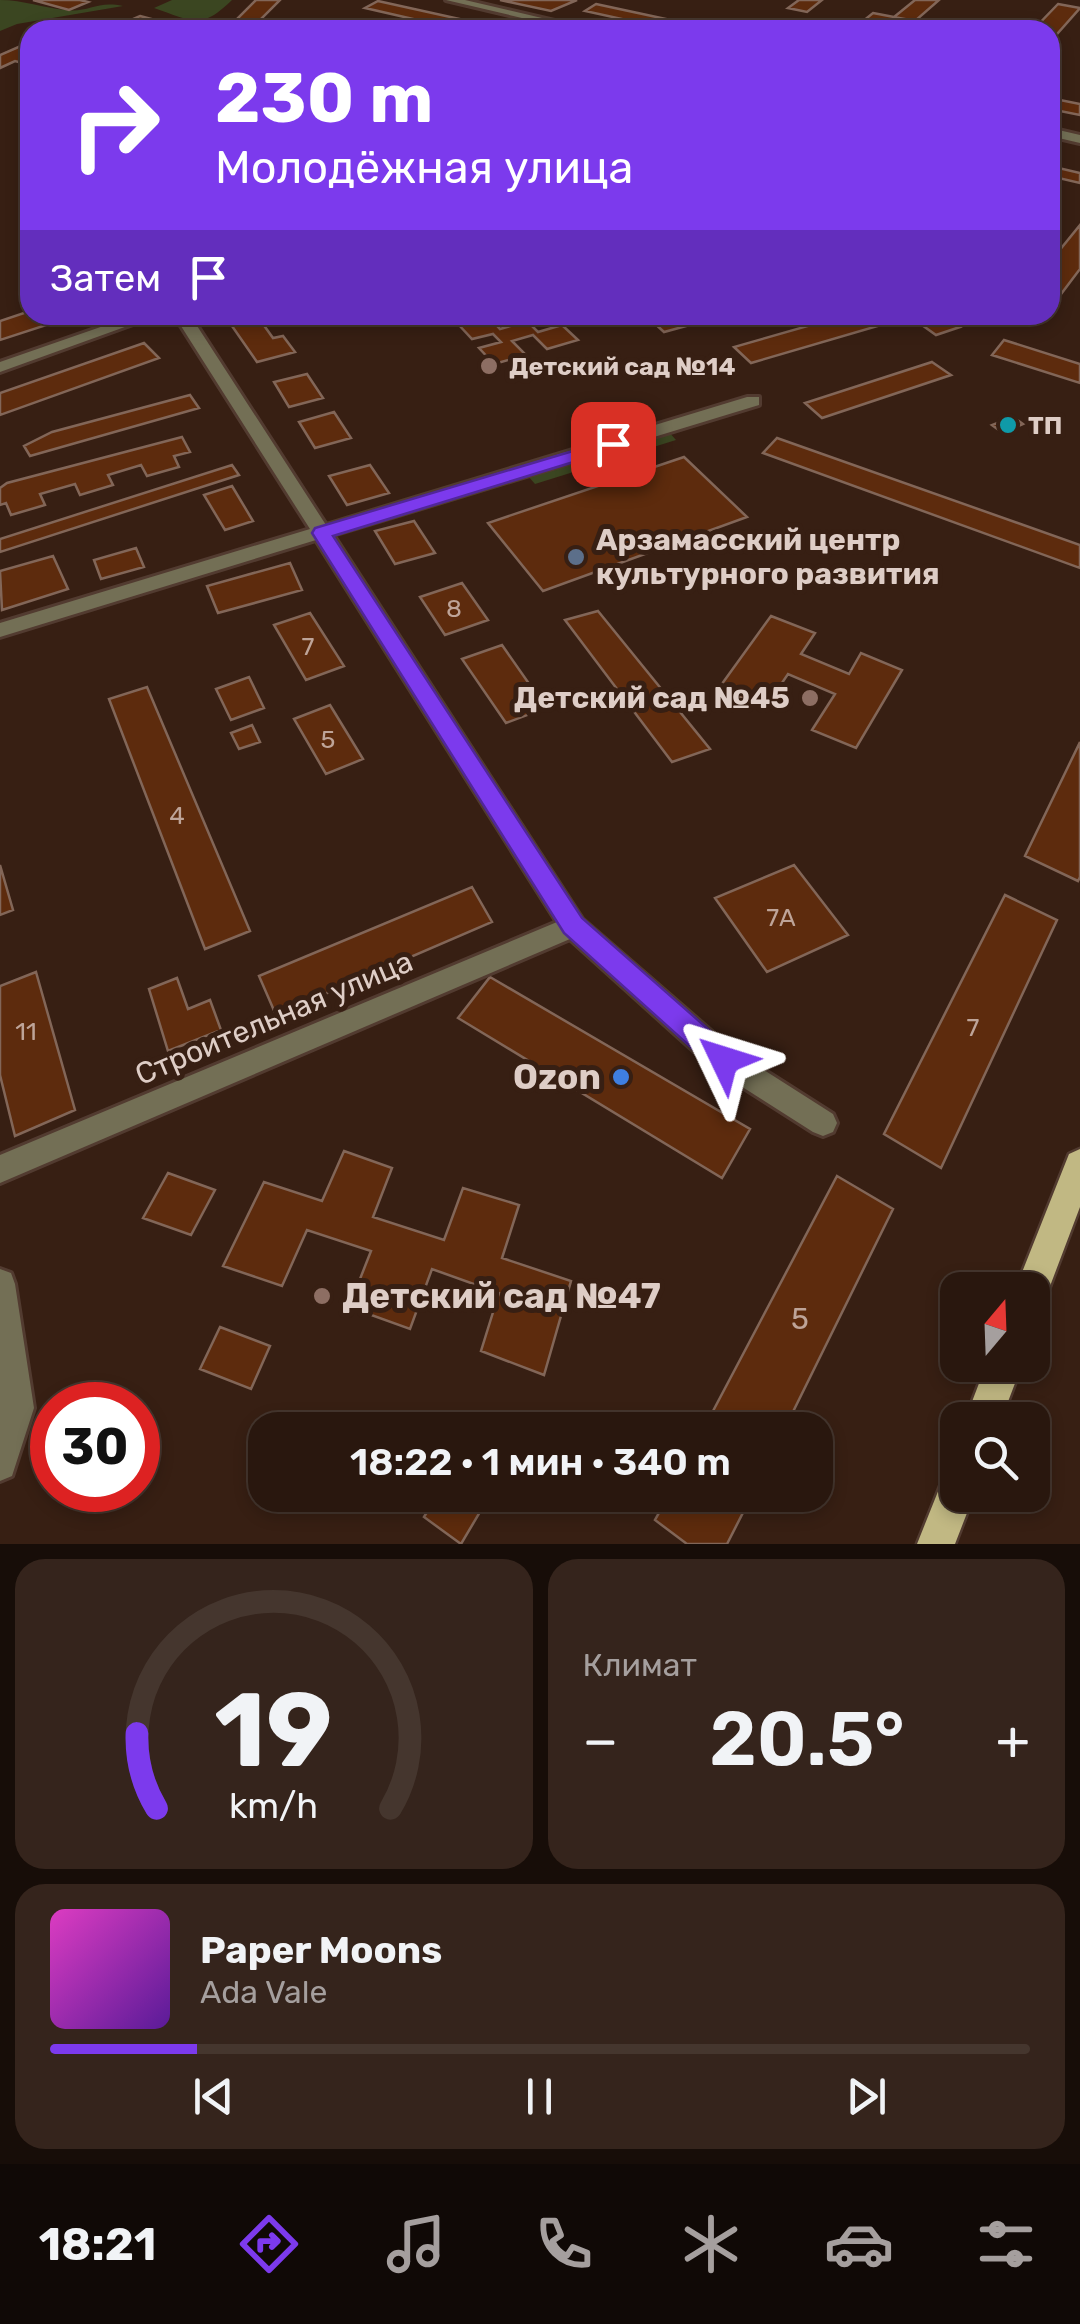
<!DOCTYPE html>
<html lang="ru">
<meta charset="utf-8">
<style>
body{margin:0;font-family:Rubik,sans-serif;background:#35241c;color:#f1f3f6;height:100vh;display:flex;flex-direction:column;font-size:38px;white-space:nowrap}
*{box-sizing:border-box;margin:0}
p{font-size:32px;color:#a59f9e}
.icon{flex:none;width:55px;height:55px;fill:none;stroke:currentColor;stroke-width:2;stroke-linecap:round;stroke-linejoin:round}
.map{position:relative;height:1544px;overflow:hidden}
.drawer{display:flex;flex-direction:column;gap:15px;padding:15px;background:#170d08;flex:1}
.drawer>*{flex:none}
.guide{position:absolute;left:20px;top:20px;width:1040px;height:305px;border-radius:30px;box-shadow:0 5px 15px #0003,0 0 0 2px #45362e;background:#7c3aed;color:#fff;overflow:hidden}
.needle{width:65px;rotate:19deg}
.controls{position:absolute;left:940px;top:1272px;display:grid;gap:20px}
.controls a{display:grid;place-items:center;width:110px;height:110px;border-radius:20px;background:#29170e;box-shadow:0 5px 15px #0003,0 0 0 2px #45362e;font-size:50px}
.speed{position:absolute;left:30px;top:1382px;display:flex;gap:20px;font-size:50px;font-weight:700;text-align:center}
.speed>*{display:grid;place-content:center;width:130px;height:130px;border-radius:50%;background:#29170e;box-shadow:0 5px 15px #0003,0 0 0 2px #45362e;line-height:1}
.speed .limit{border:15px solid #d22;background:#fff;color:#111}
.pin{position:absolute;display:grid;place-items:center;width:85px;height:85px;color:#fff;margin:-42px;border-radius:20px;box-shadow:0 5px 15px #0006}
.me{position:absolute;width:110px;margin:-55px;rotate:311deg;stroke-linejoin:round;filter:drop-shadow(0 0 8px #0008)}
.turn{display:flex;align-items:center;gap:35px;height:210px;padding:0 30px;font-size:45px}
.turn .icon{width:130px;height:130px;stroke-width:2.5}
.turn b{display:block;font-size:70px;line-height:85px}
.then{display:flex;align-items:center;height:95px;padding:0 30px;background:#0003;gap:20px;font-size:38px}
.big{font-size:75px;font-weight:600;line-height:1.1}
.drawer .tile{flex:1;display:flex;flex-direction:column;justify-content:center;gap:15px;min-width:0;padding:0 35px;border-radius:30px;background:#35241c}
.drawer .dial{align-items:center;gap:0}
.dial svg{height:260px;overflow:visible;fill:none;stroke:#45362e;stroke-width:7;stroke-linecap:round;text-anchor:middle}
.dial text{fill:#f1f3f6;stroke:none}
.song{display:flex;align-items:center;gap:30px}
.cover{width:120px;height:120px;border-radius:15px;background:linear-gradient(135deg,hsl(310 70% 55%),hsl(270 70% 35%))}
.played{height:10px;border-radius:5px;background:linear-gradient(90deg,#7c3aed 15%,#45362e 15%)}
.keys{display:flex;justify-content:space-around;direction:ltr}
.heat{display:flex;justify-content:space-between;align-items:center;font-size:55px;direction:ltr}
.drawer .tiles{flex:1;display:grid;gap:15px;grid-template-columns:1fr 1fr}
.tile:last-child{grid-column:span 2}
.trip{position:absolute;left:248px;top:1412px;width:585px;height:100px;border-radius:30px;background:#29170e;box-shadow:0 5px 15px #0003,0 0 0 2px #45362e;font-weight:600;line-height:100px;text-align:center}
.dock{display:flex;height:160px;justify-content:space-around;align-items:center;background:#100906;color:#a59f9e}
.dock .icon{width:70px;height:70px}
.dock .active{color:#7c3aed}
.dock b{font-size:45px;color:#f1f3f6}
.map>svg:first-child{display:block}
</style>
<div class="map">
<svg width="1080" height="1544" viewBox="0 0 1080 1544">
<rect width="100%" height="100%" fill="#371f13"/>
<path fill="#3b4621" d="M0,0C24,0 43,8 66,10C88,13 97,0 123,6L17,24L0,31Z
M172,0H232C200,31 193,21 154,8Z
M669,432L676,440L535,484L528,476Z"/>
<path fill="#5d2b0d" stroke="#826658" stroke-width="2.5" d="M33,0H80L88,2L69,10Z
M256,0H280L250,30H226Z
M500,0H577L551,11Z
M799,0H822L807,12L788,8Z
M915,0H939L915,21L894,17Z
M378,1L473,22L506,30H461L365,8Z
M596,4L717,30H672L585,11Z
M1058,4L1080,8L1050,42V30H1033Z
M873,13L894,17L879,30H852Z
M140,16L193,30H167L126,22Z
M359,20L383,21L378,30H353Z
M30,42V65L15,61L0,68V55Z
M1050,98L1080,104V115L1050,109Z
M1050,166L1080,173V183L1050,176Z
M1080,225V269L1055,302L1050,301V262Z
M30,311V315H77L0,340V321Z
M268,315L273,322L263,324L273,338L283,336L295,352L257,362L225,316Z
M513,315H552L529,323L538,332L562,325L578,340L547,349L533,335L512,341L526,355L494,364L479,348L501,342L493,334L472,339L458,324L488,316L500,329L521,323Z
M664,315H707L712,319L664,332L650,319Z
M846,315H868L881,325L751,363L734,347Z
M908,315H943L960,327L936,335Z
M1004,340L1080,364V383L992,355Z
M144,343L159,358L0,415V393Z
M932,362L951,375L822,418L805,403Z
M307,374L323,398L289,407L274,382Z
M190,395L199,408L30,456L24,446L52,432Z
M334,412L351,438L315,448L299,422Z
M1013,417L1023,424L1003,433L992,425Z
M182,437L190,452L174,456L179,467L147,476L141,465L108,475L113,485L80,495L75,484L40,494L45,505L11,515L6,503L0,505V488L7,483Z
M777,438L1080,545V568L763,453Z
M684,457L747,517L543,591L488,523Z
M232,465L239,475L0,552V539Z
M370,465L389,493L347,505L329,476Z
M232,486L253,521L225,530L204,495Z
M414,521L435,553L395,564L375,531Z
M136,548L144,567L101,579L94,560Z
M53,556L68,589L2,610L0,571Z
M290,563L302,590L218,613L207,586Z
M462,583L488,620L445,635L420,597Z
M598,611L710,749L672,762L565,620Z
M310,613L344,666L306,680L274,625Z
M771,616L815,633L801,654L849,674L861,653L902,670L856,748L812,730L835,694L788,674L765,708L719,688Z
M502,645L546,708L506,723L462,659Z
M249,677L264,708L231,720L216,689Z
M147,687L250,931L205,949L109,699Z
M330,705L363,759L326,774L294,719Z
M252,725L260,742L239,749L231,733Z
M1080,742V877L1078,881L1025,856Z
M0,865L13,910L0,915Z
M794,865L848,935L767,972L715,898Z
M472,887L492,922L276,1015L259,976Z
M1005,895L1057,920L941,1168L884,1134Z
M36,972L75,1110L15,1136L0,1075V986Z
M490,977L750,1129L722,1178L458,1018Z
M177,978L188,1009L210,1000L221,1030L168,1051L149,989Z
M344,1151L392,1168L373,1217L444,1240L463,1188L519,1205L502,1258L571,1281L544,1375L481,1351L499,1293L432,1269L410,1329L349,1307L371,1251L307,1230L282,1286L223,1266L264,1182L322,1201Z
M168,1173L215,1190L191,1235L143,1218Z
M837,1176L893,1209L784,1430H703Z
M220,1327L270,1346L251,1389L200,1369Z
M437,1495H490L461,1544L424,1517Z
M669,1495H752L727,1544H687L655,1520Z"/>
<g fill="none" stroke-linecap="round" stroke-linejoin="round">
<defs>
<path id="minor" d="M446,0H465L593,30H573Z
M1050,128L1080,135V143L1050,136Z
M135,315H158L0,372V362Z
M174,315H190L326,525L747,397H759V405L333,535L582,919L734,1051L833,1114L837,1123L833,1132L823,1136L813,1132L714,1069L570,939L0,1183V1155L557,922L316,540L0,637V623L310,529Z
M0,1269L11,1273L15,1284L34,1408L12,1476L0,1481Z"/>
<path id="major" d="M1080,1149V1207L1044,1302L1032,1307V1290H1015L1069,1154Z
M986,1365H1022L1001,1420H965Z
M958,1468V1495H974L955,1544H917L945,1474Z"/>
</defs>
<use href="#minor" stroke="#523b30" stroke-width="6"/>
<use href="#major" stroke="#523b30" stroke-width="5"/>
<use href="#minor" fill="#736f55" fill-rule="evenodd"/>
<use href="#major" fill="#c1b883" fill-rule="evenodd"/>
</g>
<path fill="#7c3aed" stroke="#51269a" stroke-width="2.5" d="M613,439L619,441V448L333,536L582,918L733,1051L737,1060L733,1068L724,1072L714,1068L564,933L312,533L315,528Z"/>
<g fill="#8d6e63" stroke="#371f13" stroke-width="4">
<circle cx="489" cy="366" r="10"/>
<circle cx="810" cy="698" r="10"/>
<circle cx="322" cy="1296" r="10"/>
</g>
<circle fill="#0f9aa8" stroke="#371f13" stroke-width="4" cx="1008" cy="425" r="10"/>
<circle fill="#5c6f8a" stroke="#371f13" stroke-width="4" cx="576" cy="557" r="10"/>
<circle fill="#3f7fe0" stroke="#371f13" stroke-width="4" cx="621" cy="1077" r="10"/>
<g text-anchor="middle" stroke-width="10" stroke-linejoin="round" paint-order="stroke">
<g font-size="25" font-weight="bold" fill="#decdc6" stroke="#371f13" text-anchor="start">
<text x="509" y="375">Детский сад №14</text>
<text x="1028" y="434">ТП</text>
</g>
<g font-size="25" fill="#bea498">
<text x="454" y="617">8</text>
<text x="308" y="655">7</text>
<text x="328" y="748">5</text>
<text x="177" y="824">4</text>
<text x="781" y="926">7А</text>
<text x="973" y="1036">7</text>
<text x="26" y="1040">11</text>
</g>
<g font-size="30" font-weight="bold" fill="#decdc6" stroke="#371f13" text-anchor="start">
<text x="596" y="550">Арзамасский центр<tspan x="596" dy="34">культурного развития</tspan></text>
<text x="790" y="708" text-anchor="end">Детский сад №45</text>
</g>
<g font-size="30" fill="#decdc6" stroke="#371f13">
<text transform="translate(274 1018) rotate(-23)" y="10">Строительная улица</text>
</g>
<g font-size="30" fill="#bea498">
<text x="800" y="1329">5</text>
</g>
<g font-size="35" font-weight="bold" fill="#decdc6" stroke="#371f13" text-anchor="end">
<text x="601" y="1089">Ozon</text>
<text x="342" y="1308" text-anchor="start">Детский сад №47</text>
</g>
</g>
</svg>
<div class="controls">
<a><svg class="needle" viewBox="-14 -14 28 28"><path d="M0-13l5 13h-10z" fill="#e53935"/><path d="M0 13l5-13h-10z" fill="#a59f9e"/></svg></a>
<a><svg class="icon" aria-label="search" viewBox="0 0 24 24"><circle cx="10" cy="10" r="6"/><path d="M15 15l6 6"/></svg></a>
</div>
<div class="speed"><div class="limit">30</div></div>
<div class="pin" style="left:613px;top:444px;background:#d93025"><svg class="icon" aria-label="arrive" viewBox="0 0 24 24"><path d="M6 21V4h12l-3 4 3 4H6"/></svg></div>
<svg class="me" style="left:724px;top:1060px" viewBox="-20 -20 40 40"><path d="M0-17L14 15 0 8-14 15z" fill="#7c3aed" stroke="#fff" stroke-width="4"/></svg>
<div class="trip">18:22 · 1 мин · 340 m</div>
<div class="guide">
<div class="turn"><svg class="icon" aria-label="right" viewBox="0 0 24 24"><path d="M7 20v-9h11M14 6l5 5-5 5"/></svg><div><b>230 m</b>Молодёжная улица</div></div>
<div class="then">Затем<svg class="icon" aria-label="arrive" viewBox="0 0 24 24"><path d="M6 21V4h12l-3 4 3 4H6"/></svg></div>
</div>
</div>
<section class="drawer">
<div class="tiles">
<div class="tile dial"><svg viewBox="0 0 100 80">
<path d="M14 69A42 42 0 1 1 86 69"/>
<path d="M14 69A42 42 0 0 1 8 46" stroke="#7c3aed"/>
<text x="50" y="56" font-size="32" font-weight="700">19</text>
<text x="50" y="72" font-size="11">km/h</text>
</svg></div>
<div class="tile"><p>Климат</p>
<div class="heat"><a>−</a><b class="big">20.5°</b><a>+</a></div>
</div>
<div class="tile">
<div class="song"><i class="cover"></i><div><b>Paper Moons</b><p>Ada Vale</p></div></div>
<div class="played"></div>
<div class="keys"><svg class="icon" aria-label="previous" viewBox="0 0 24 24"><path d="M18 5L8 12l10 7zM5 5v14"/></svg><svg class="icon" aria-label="pause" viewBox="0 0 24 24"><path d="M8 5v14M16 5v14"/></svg><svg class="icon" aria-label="next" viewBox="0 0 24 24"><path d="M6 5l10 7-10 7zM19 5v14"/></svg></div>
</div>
</div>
</section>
<nav class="dock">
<b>18:21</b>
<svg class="icon active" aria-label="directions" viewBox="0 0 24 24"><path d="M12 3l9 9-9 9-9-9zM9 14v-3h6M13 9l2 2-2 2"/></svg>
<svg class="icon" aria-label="music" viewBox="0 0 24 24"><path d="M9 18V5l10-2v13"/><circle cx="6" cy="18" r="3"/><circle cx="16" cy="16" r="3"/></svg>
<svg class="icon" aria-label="phone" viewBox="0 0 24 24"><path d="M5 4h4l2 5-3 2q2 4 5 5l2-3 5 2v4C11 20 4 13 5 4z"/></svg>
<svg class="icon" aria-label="climate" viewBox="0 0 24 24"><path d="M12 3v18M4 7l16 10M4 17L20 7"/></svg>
<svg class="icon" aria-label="car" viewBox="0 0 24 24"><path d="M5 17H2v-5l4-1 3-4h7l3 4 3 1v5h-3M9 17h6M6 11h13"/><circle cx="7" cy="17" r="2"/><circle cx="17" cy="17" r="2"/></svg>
<svg class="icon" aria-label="filters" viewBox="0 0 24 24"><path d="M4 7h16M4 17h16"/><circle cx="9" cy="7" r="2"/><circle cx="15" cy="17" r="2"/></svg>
</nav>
